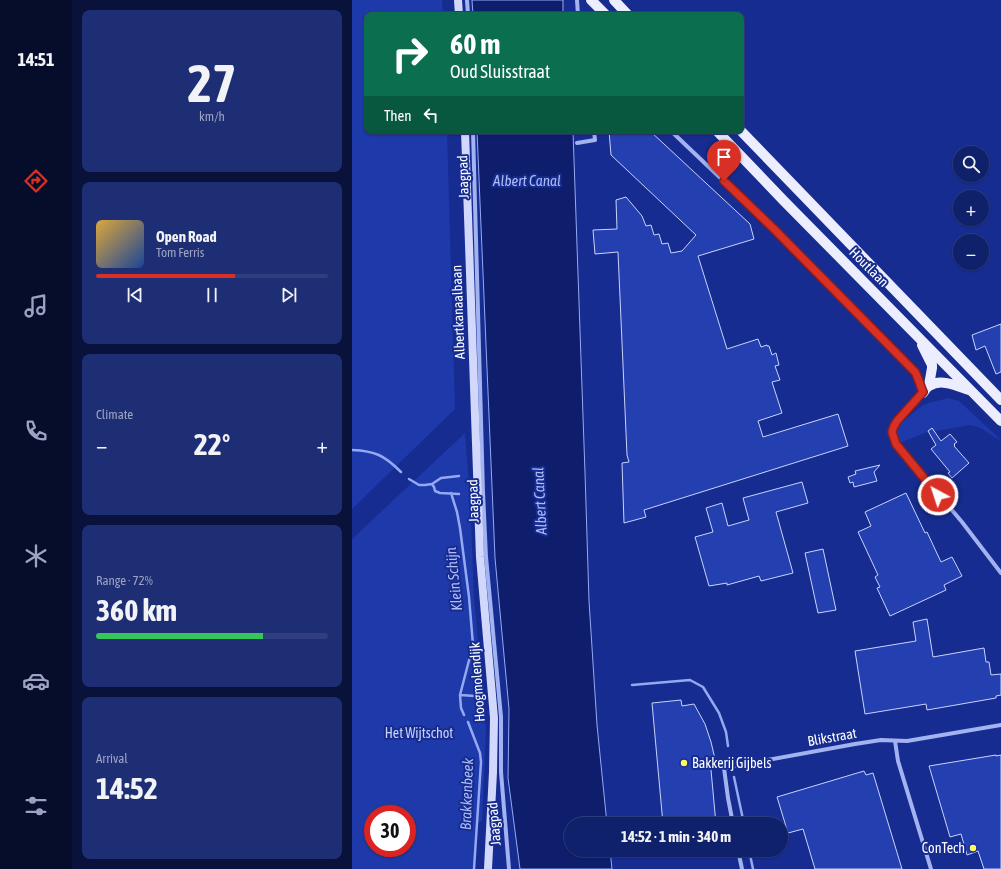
<!DOCTYPE html>
<meta charset="utf-8">
<style>
body{margin:0;font-family:"Asap Condensed",sans-serif;background:#1e2e74;color:#f1f3f6;height:100vh;display:flex;flex-direction:column;font-size:15px;white-space:nowrap}
*{box-sizing:border-box;margin:0}
p{font-size:13px;color:#9ca3c2}
.icon{flex:none;width:22px;height:22px;fill:none;stroke:currentColor;stroke-width:2;stroke-linecap:round;stroke-linejoin:round}
.map{position:relative;flex:1;overflow:hidden}
.sheet{display:flex;flex-direction:column;gap:10px;padding:10px;background:#09123b;width:280px}
.sheet>*{flex:none}
.top-card{position:absolute;left:12px;top:12px;width:380px;height:122px;border-radius:8px;box-shadow:0 1px 3px #0004,0 0 0 1px #303e7f;background:#0b6e4f;color:#fff;overflow:hidden}
.buttons{position:absolute;left:601px;top:146px;display:grid;gap:8px}
.buttons a{display:grid;place-items:center;width:36px;height:36px;border-radius:50%;background:#10216c;box-shadow:0 1px 3px #0004,0 0 0 1px #303e7f;font-size:20px}
.speed{position:absolute;left:12px;top:805px;display:flex;gap:8px;font-size:20px;font-weight:700;text-align:center}
.speed>*{display:grid;place-content:center;width:52px;height:52px;border-radius:50%;background:#10216c;box-shadow:0 1px 3px #0004,0 0 0 1px #303e7f;line-height:1}
.speed .limit{border:6px solid #d22;background:#fff;color:#111}
.pin{position:absolute;display:grid;place-items:center;width:34px;height:34px;color:#fff;margin:-41px -17px;border-radius:50% 50% 50% 0;rotate:-45deg;box-shadow:0 0 4px #0007}
.pin .icon{rotate:45deg}
.me{position:absolute;width:44px;margin:-22px;rotate:320deg;stroke-linejoin:round;filter:drop-shadow(0 0 3px #0008)}
.turn{display:flex;align-items:center;gap:14px;height:84px;padding:0 20px;font-size:18px}
.turn .icon{width:52px;height:52px;stroke-width:2.5}
.turn b{display:block;font-size:28px;line-height:34px}
.then{display:flex;align-items:center;height:38px;padding:0 20px;background:#0003;gap:8px;font-size:15px}
.big{font-size:30px;font-weight:700;line-height:1.1}
.sheet .card{flex:1;display:flex;flex-direction:column;justify-content:center;gap:6px;min-width:0;padding:0 14px;border-radius:8px;background:#1e2e74}
.sheet .dial{align-items:center;gap:0}
.dial b{font-size:52px;line-height:1}
.song{display:flex;align-items:center;gap:12px}
.cover{width:48px;height:48px;border-radius:6px;background:linear-gradient(135deg,hsl(40 70% 55%),hsl(220 70% 35%))}
.played{height:4px;border-radius:2px;background:linear-gradient(90deg,#d93025 60%,#303e7f 60%)}
.keys{display:flex;justify-content:space-around;direction:ltr}
.heat{display:flex;justify-content:space-between;align-items:center;font-size:22px;direction:ltr}
.charge{height:6px;border-radius:3px;background:linear-gradient(90deg,#34c759 72%,#303e7f 0)}
.trip{position:absolute;left:212px;top:817px;width:224px;height:40px;border-radius:20px;background:#10216c;box-shadow:0 1px 3px #0004,0 0 0 1px #303e7f;font-weight:700;line-height:40px;text-align:center}
main{display:flex;flex:1;min-height:0}
.tabs{display:flex;flex-direction:column;width:72px;justify-content:space-around;align-items:center;background:#060d2b;color:#9ca3c2}
.tabs .icon{width:28px;height:28px}
.tabs .selected{color:#d93025}
.tabs b{font-size:18px;color:#f1f3f6}
.map>svg:first-child{display:block}
</style>
<main>
<nav class="tabs">
<b>14:51</b>
<svg class="icon selected" aria-label="directions" viewBox="0 0 24 24"><path d="M12 3l9 9-9 9-9-9zM9 14v-3h6M13 9l2 2-2 2"/></svg>
<svg class="icon" aria-label="music" viewBox="0 0 24 24"><path d="M9 18V5l10-2v13"/><circle cx="6" cy="18" r="3"/><circle cx="16" cy="16" r="3"/></svg>
<svg class="icon" aria-label="phone" viewBox="0 0 24 24"><path d="M5 4h4l2 5-3 2q2 4 5 5l2-3 5 2v4C11 20 4 13 5 4z"/></svg>
<svg class="icon" aria-label="climate" viewBox="0 0 24 24"><path d="M12 3v18M4 7l16 10M4 17L20 7"/></svg>
<svg class="icon" aria-label="car" viewBox="0 0 24 24"><path d="M5 17H2v-5l4-1 3-4h7l3 4 3 1v5h-3M9 17h6M6 11h13"/><circle cx="7" cy="17" r="2"/><circle cx="17" cy="17" r="2"/></svg>
<svg class="icon" aria-label="filters" viewBox="0 0 24 24"><path d="M4 7h16M4 17h16"/><circle cx="9" cy="7" r="2"/><circle cx="15" cy="17" r="2"/></svg>
</nav>
<section class="sheet">
<div class="card dial"><b>27</b><p>km/h</p></div>
<div class="card">
<div class="song"><i class="cover"></i><div><b>Open Road</b><p>Tom Ferris</p></div></div>
<div class="played"></div>
<div class="keys"><svg class="icon" aria-label="previous" viewBox="0 0 24 24"><path d="M18 5L8 12l10 7zM5 5v14"/></svg><svg class="icon" aria-label="pause" viewBox="0 0 24 24"><path d="M8 5v14M16 5v14"/></svg><svg class="icon" aria-label="next" viewBox="0 0 24 24"><path d="M6 5l10 7-10 7zM19 5v14"/></svg></div>
</div>
<div class="card"><p>Climate</p>
<div class="heat"><a>−</a><b class="big">22°</b><a>+</a></div>
</div>
<div class="card"><p>Range · 72%</p><b class="big">360 km</b><div class="charge"></div></div>
<div class="card"><p>Arrival</p><b class="big">14:52</b></div>
</section>
<div class="map">
<svg width="649" height="869" viewBox="0 0 649 869">
<rect width="100%" height="100%" fill="#162c90"/>
<path fill="#1e39aa" fill-rule="evenodd" d="M0,0H90L91,15H15V131H95L103,409L0,509Z
M597,398L607,401L649,440L642,437L629,428L618,425L573,433L547,443C543,436 542,431 548,424L567,408L576,403Z
M113,433L118,497L122,597L134,730L130,821L126,823L122,869H0V539ZM21,814H55V848H21Z"/>
<path fill="#0e1e6d" stroke="#95a9f3" d="M120,0H211V15H121Z
M125,131H221L233,473L237,601L245,725L255,824H219V850H258L260,869H168L156,778L157,709L143,558Z"/>
<g fill="none" stroke-linecap="round" stroke-linejoin="round">
<path stroke="#95a9f3" stroke-width="2.5" d="M0,450C23,451 32,455 49,472
M57,479L67,485H73L80,484L89,478L107,476
M80,484L82,487L83,491L88,493L107,494
M99,493L105,512L108,528L117,597L121,645L108,695L123,696
M280,685L338,680L351,687L367,713L374,732L376,746
M108,695L109,708L112,715
M116,722L128,753L129,762L122,869
M382,777L392,824
M397,850L401,869"/>
</g>
<path fill="#243faf" stroke="#c9d3fb" d="M257,131H298L398,224L402,239L346,256L375,349L406,339L409,347L415,345V346H417L420,355L424,353L427,365L423,366L428,380L420,382L430,413L406,421L411,437L486,414L496,446L292,510L294,517L272,523L270,463L277,462L275,455L266,252L243,254L241,230L265,229L264,200L274,197L290,216L294,226L299,225L302,235L307,234L310,244L316,243L319,253L330,251L344,235L259,155Z
M649,324V372L644,374L633,346L624,350L620,335Z
M580,428L589,441L598,434L605,442L602,444L603,445L602,446L617,463L600,478L596,473L598,472L579,449L584,445L576,431Z
M528,465L522,472L525,481L502,487L501,482L498,483L496,477L504,474L503,471Z
M450,482L456,503L424,512L441,573L409,581L407,576L375,585V583L357,586L343,537L361,532L354,508L370,503L376,526L397,520L391,498Z
M554,493L573,533L575,532L589,562L600,557L610,576L592,585L594,590L538,616L525,588L528,587L523,577L526,575L506,532L519,526L513,512Z
M471,549L484,610L466,613L453,553Z
M575,619L581,657L632,648L634,662H637L639,675L649,674V695L644,696V698L575,710L574,704L513,714L503,651L564,641L561,622Z
M329,700L330,706L342,704L353,724L359,742L363,759H358L364,824H311L300,703Z
M644,755V756L649,755V869H632L626,851L615,855L609,834L598,837L577,766Z
M512,771L514,775L521,773L550,869H463L451,829L436,833L425,797Z"/>
<g fill="none" stroke-linecap="round" stroke-linejoin="round">
<path stroke="#a3b2f0" stroke-width="4" d="M115,0L116,15
M225,0L226,15
M121,131L131,492L134,557L149,717V772L157,869
M319,131L421,228L563,372C567,379 568,386 571,393L541,425C540,433 541,437 544,444L610,522L649,573
M225,143L243,140L242,131
M543,741L546,761L579,869
M381,824L376,798L372,768L503,744L529,740L555,741L649,725
M386,850L390,869"/>
<path stroke="#d1d8fb" stroke-width="8" d="M106,0L107,15
M113,131L128,557L142,718L141,772L136,869"/>
<path stroke="#eceeff" stroke-width="10" d="M239,0L254,15
M262,0L276,15
M365,131L432,201L649,421
M389,131L649,400
M570,345L580,365V368L577,385
M571,393C573,390 575,387 577,386C589,378 605,386 617,390"/>
</g>
<g fill="none" stroke-linecap="round" stroke-linejoin="round">
<defs>
<path id="route" d="M372,181L421,228L563,372C567,379 568,386 571,392L545,421L542,426L540,432L544,444L586,495"/>
</defs>
<use href="#route" stroke="#8d1f18" stroke-width="10"/>
<use href="#route" stroke="#d93025" stroke-width="7"/>
</g>
<g fill="#fffa62" stroke="#162c90" stroke-width="1.5">
<circle cx="332" cy="763" r="4"/>
<circle cx="621" cy="848" r="4"/>
</g>
<g text-anchor="middle" stroke-width="4" stroke-linejoin="round" paint-order="stroke">
<g font-size="14" fill="#fff" stroke="#162c90">
<text transform="translate(111 177) rotate(-92)" y="5">Jaagpad</text>
<text transform="translate(517 267) rotate(45)" y="5">Houtlaan</text>
<text transform="translate(106 312) rotate(-92)" y="5">Albertkanaalbaan</text>
<text transform="translate(121 501) rotate(-92)" y="5">Jaagpad</text>
<text transform="translate(125 682) rotate(-94)" y="5">Hoogmolendijk</text>
<text transform="translate(480 737) rotate(-10)" y="5">Blikstraat</text>
<text transform="translate(142 824) rotate(-95)" y="5">Jaagpad</text>
</g>
<g font-size="14" fill="#c9d3fb" stroke="#162c90">
<text x="67" y="738">Het Wijtschot</text>
</g>
<g font-size="14" fill="#fff" stroke="#162c90" text-anchor="start">
<text x="340" y="768">Bakkerij Gijbels</text>
<text x="613" y="853" text-anchor="end">ConTech</text>
</g>
<g font-size="15" font-style="italic" fill="#afbdf7" stroke="#162c90">
<text x="175" y="186">Albert Canal</text>
<text transform="translate(188 501) rotate(-93)" y="5">Albert Canal</text>
<text transform="translate(102 579) rotate(-96)" y="5">Klein Schijn</text>
<text transform="translate(115 794) rotate(-88)" y="5">Brakkenbeek</text>
</g>
</g>
</svg>
<div class="buttons">
<a><svg class="icon" aria-label="search" viewBox="0 0 24 24"><circle cx="10" cy="10" r="6"/><path d="M15 15l6 6"/></svg></a>
<a>+</a>
<a>−</a>
</div>
<div class="speed"><div class="limit">30</div></div>
<div class="pin" style="left:372px;top:181px;background:#d93025"><svg class="icon" aria-label="arrive" viewBox="0 0 24 24"><path d="M6 21V4h12l-3 4 3 4H6"/></svg></div>
<svg class="me" style="left:586px;top:495px" viewBox="-20 -20 40 40"><circle r="17" fill="#d93025" stroke="#fff" stroke-width="3"/><path d="M0-11L8 9 0 5-8 9z" fill="#fff"/></svg>
<div class="trip">14:52 · 1 min · 340 m</div>
<div class="top-card">
<div class="turn"><svg class="icon" aria-label="right" viewBox="0 0 24 24"><path d="M7 20v-9h11M14 6l5 5-5 5"/></svg><div><b>60 m</b>Oud Sluisstraat</div></div>
<div class="then">Then<svg class="icon" aria-label="left" viewBox="0 0 24 24"><path d="M17 20v-9H6M10 6l-5 5 5 5"/></svg></div>
</div>
</div>
</main>
